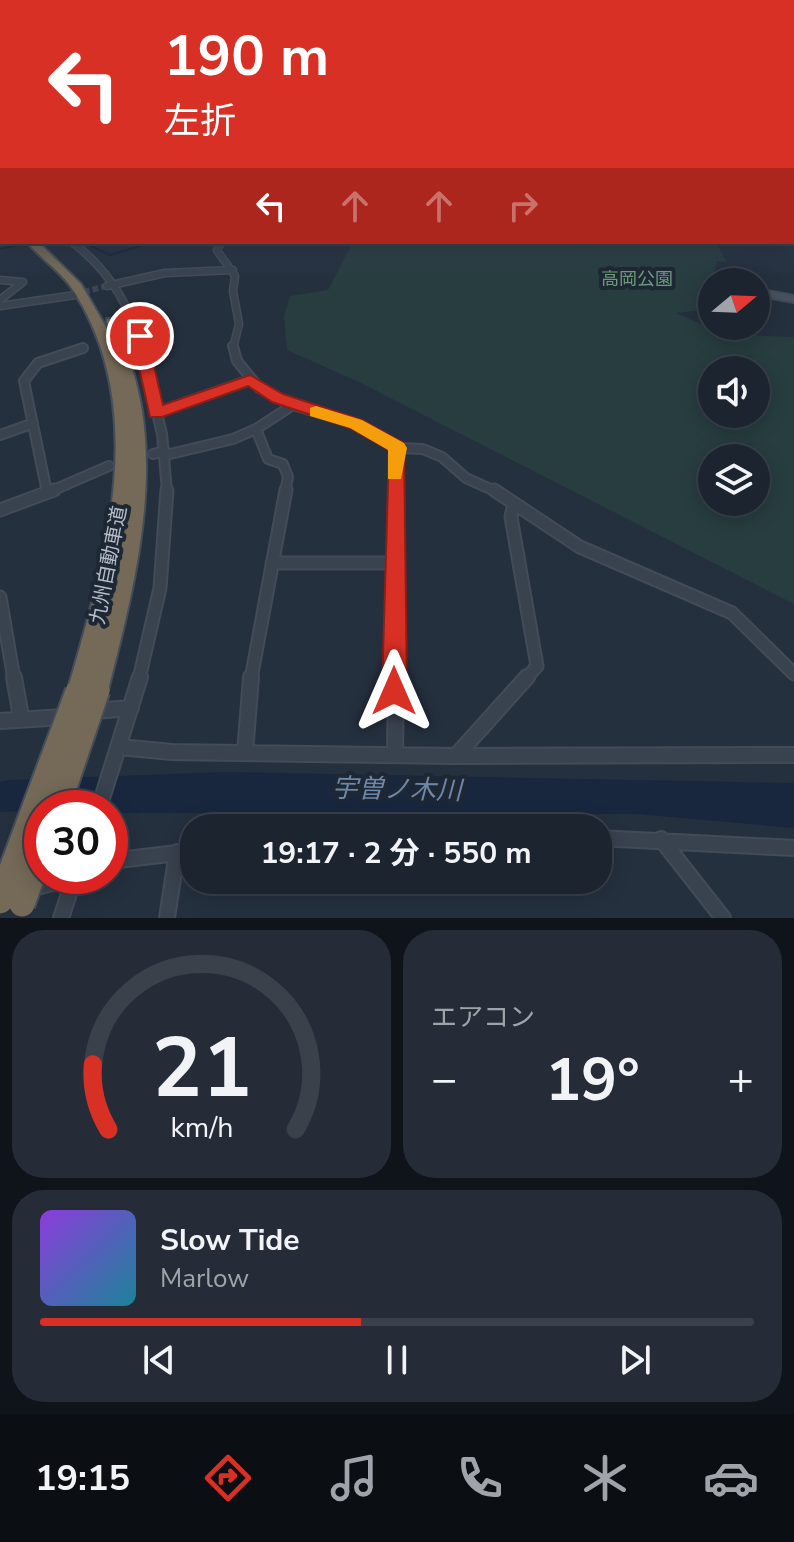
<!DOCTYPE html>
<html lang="ja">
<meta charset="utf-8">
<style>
body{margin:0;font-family:"Nunito Sans","Noto Sans JP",sans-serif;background:#252c37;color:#f1f3f6;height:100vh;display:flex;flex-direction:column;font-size:30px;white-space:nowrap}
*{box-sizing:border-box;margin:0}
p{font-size:26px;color:#a0a4aa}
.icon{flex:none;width:44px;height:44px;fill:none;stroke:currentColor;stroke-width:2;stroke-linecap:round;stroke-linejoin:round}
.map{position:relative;height:918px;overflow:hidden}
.side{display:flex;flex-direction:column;gap:12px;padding:12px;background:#0f141a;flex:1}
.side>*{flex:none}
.hud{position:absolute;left:0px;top:0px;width:794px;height:244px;box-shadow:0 4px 20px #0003,0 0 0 2px #3a414b;background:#d93025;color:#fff;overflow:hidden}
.needle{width:52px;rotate:71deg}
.controls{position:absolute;left:698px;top:268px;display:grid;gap:16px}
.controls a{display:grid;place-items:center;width:72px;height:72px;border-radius:50%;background:#1c242f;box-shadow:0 4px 20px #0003,0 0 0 2px #3a414b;font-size:40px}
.speed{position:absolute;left:24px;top:790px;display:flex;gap:16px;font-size:40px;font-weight:700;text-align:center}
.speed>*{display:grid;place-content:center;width:104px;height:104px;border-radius:50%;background:#1c242f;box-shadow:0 4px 20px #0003,0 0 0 2px #3a414b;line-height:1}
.speed .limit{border:12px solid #d22;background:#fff;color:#111}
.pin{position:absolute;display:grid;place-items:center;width:68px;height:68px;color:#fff;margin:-34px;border:4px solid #fff;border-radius:50%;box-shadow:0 2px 8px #0007}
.me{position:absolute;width:88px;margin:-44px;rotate:0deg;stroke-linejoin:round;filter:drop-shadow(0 0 6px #0008)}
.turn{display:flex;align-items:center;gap:28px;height:168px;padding:0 32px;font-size:36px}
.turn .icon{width:104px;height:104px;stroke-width:2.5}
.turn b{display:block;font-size:56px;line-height:68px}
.lanes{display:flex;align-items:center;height:76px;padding:0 32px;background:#0003;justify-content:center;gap:40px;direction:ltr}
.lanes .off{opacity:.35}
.big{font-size:60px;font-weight:700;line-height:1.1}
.side .tile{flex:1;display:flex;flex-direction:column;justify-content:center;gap:12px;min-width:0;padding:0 28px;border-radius:32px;background:#252c37}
.side .dial{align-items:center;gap:0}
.dial svg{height:208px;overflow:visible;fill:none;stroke:#3a414b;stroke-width:7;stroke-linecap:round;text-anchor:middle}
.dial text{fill:#f1f3f6;stroke:none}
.song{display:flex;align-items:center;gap:24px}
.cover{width:96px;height:96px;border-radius:12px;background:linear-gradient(135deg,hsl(270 70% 55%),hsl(190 70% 35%))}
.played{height:8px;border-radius:4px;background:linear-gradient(90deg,#d93025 45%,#3a414b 45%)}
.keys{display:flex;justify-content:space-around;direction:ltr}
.heat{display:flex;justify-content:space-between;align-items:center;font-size:44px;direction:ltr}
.side .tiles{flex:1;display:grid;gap:12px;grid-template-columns:1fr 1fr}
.tile:last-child{grid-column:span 2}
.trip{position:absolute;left:180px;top:814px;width:432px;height:80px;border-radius:32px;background:#1c242f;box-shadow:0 4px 20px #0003,0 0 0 2px #3a414b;font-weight:700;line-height:80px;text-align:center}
.tabs{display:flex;height:128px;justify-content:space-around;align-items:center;background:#0b0e13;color:#a0a4aa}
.tabs .icon{width:56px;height:56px}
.tabs .current{color:#d93025}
.tabs b{font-size:36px;color:#f1f3f6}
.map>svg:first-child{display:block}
</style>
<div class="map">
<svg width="794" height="918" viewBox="0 0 794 918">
<rect width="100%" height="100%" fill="#25303f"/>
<path fill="#273d40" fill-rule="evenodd" d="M353,242H583L590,248L587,242H716L727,262L717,261L713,276L734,282H712V309L676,313L723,334L794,337V604L359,382L287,350L284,316L290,296L328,290ZM712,370H756V414H712ZM756,458V502H712V458Z"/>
<path fill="#18273e" d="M225,772L794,783V828L636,814L110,813V808L0,812V782L8,780Z"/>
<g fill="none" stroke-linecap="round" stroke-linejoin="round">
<path stroke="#18273e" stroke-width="2" d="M83,242L110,255L154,242
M221,247L237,274
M0,249L18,245
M236,286L239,306"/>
<path stroke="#3b4554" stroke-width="6" stroke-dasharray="6 3" stroke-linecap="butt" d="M75,294L107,286"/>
<defs>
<path id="street-far3" d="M72,242C108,269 130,305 142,348
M221,242L217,250L235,276L233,291L239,324L233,348
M0,280L23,282L0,300
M107,286L165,273L233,270
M0,306L75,295"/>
<path id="street-far2" d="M141,346L162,434L167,492
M233,346L237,361L259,388L293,405L356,424L398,448L423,449L442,457L466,478L497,492
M156,413L250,380
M0,435L31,424
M153,454L165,451
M166,455L233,439L256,429
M47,492L24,381L38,363L83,348
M49,492L109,466
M285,492L288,477L283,464L268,459L256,429L293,405
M398,492V448"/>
<path id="street-far1" d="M494,490L580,547L732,613L794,674
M514,503L511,517L537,666L526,679
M0,510L54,490
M272,563H394
M0,597L14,679
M139,679L160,588L167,490
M251,679L286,490
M396,679L398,490"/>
<path id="street" d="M14,677L21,717
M94,711L131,708
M0,721L64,717
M119,747L172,752L456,756L527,677
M245,753L251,677
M395,755L396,677
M456,756L794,755
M99,808L140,677
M598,838L794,848
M661,839L723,918
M110,861L194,851
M33,888L79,876
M61,918L75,876
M167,918L177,852"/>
<path id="secondary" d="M0,234H2V238H0Z
M756,289L794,296V302L756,295Z"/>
<path id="highway" d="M0,214L2,215V221L0,220Z
M27,242H38L81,284L107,329V319H115L117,322C127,351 137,380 142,411C156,504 131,600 108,690L105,698L97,701L88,695L86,700L78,703L70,700L67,692C104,564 152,412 73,290C62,272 41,259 27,242Z"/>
</defs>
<use href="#street-far3" stroke="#434b58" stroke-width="9"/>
<use href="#street-far2" stroke="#434b58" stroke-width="12"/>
<use href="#street-far1" stroke="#434b58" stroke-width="15"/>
<use href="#street" stroke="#434b58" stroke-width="18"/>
<use href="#secondary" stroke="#434b58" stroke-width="4"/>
<use href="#highway" stroke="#444d5a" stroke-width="4"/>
<use href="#street-far3" stroke="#39424f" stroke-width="6"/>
<use href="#street-far2" stroke="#39424f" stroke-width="8"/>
<use href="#street-far1" stroke="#39424f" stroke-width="11"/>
<use href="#street" stroke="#39424f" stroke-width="14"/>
<use href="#secondary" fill="#475162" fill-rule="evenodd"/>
<use href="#highway" fill="#756a57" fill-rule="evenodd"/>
<defs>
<path id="highway-bridge" d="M57,808L97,690
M0,901L78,692
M22,904L42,849"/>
</defs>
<use href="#highway-bridge" stroke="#444d5a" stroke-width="29" stroke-linecap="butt"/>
<use href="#highway-bridge" stroke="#756a57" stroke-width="25"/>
</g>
<linearGradient id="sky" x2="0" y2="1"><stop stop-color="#141a23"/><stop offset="0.54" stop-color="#404e63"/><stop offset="1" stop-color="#404e63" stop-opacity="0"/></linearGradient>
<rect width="794" height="278" fill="url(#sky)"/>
<path fill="#d93025" stroke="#8d1f18" stroke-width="2" d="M140,331L147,336L163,405L250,375L283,394L362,420L404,443L407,691L403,700L394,704L385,700L382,691L389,450L350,428L272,402L248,386L162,417H150L132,336Z"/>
<path fill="#f59e0b" d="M316,406L362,420L404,443L407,448L401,479H388V450L350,428L310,416V408Z"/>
<g text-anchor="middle" stroke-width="8" stroke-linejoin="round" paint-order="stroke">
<g font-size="18" fill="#6d9b79" stroke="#1e2734">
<text x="637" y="285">高岡公園</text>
</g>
<g font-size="20" fill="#b6bdca" stroke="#1e2734">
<text transform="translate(108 565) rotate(-79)" y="7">九州自動車道</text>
</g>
<g font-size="26" font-style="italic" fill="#6f87a8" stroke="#1e2734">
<text transform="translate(397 789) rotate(1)" y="9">宇曽ノ木川</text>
</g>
</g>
</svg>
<div class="controls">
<a><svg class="needle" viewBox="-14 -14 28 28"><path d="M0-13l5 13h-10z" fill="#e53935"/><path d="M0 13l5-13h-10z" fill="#a0a4aa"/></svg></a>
<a><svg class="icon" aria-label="sound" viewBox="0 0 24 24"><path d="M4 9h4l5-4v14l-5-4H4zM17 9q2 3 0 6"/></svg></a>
<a><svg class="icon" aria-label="layers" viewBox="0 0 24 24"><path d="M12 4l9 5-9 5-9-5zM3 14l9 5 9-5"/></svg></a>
</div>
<div class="speed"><div class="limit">30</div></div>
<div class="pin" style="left:140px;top:336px;background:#d93025"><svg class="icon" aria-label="arrive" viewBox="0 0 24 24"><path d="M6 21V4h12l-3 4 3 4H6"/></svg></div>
<svg class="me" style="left:394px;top:691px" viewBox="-20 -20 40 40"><path d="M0-17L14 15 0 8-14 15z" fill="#d93025" stroke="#fff" stroke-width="4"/></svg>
<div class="trip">19:17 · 2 分 · 550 m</div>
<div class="hud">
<div class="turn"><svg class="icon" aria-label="left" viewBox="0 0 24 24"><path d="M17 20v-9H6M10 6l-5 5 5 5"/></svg><div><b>190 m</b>左折</div></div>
<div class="lanes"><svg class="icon" aria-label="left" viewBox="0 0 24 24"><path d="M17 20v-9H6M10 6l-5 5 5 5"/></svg><svg class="icon off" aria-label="ahead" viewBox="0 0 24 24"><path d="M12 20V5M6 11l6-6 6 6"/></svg><svg class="icon off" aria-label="ahead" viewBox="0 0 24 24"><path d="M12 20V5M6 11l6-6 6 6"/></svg><svg class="icon off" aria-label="right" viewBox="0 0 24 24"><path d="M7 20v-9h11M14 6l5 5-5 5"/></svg></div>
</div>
</div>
<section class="side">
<div class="tiles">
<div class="tile dial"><svg viewBox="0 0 100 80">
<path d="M14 69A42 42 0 1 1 86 69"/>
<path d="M14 69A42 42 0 0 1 8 44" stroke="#d93025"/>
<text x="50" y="56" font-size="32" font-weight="700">21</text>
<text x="50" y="72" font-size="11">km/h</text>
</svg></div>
<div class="tile"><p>エアコン</p>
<div class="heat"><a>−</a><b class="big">19°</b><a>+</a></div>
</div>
<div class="tile">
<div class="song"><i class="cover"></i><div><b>Slow Tide</b><p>Marlow</p></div></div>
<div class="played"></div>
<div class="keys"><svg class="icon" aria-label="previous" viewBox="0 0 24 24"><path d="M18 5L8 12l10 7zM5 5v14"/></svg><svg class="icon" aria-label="pause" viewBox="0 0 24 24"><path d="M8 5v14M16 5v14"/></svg><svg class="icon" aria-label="next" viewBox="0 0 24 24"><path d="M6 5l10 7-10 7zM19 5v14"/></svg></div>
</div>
</div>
</section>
<nav class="tabs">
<b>19:15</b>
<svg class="icon current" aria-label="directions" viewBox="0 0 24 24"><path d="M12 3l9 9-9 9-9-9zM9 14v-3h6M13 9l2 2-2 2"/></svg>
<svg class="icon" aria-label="music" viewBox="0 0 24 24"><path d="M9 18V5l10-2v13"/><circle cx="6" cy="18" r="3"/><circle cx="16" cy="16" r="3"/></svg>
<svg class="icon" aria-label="phone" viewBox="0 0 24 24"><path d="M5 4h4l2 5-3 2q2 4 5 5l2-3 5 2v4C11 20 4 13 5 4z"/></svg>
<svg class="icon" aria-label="climate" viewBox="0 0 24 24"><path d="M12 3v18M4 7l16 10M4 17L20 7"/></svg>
<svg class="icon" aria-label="car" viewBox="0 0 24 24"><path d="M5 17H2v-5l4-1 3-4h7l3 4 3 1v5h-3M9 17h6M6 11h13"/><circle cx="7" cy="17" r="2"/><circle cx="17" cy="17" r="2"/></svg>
</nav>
